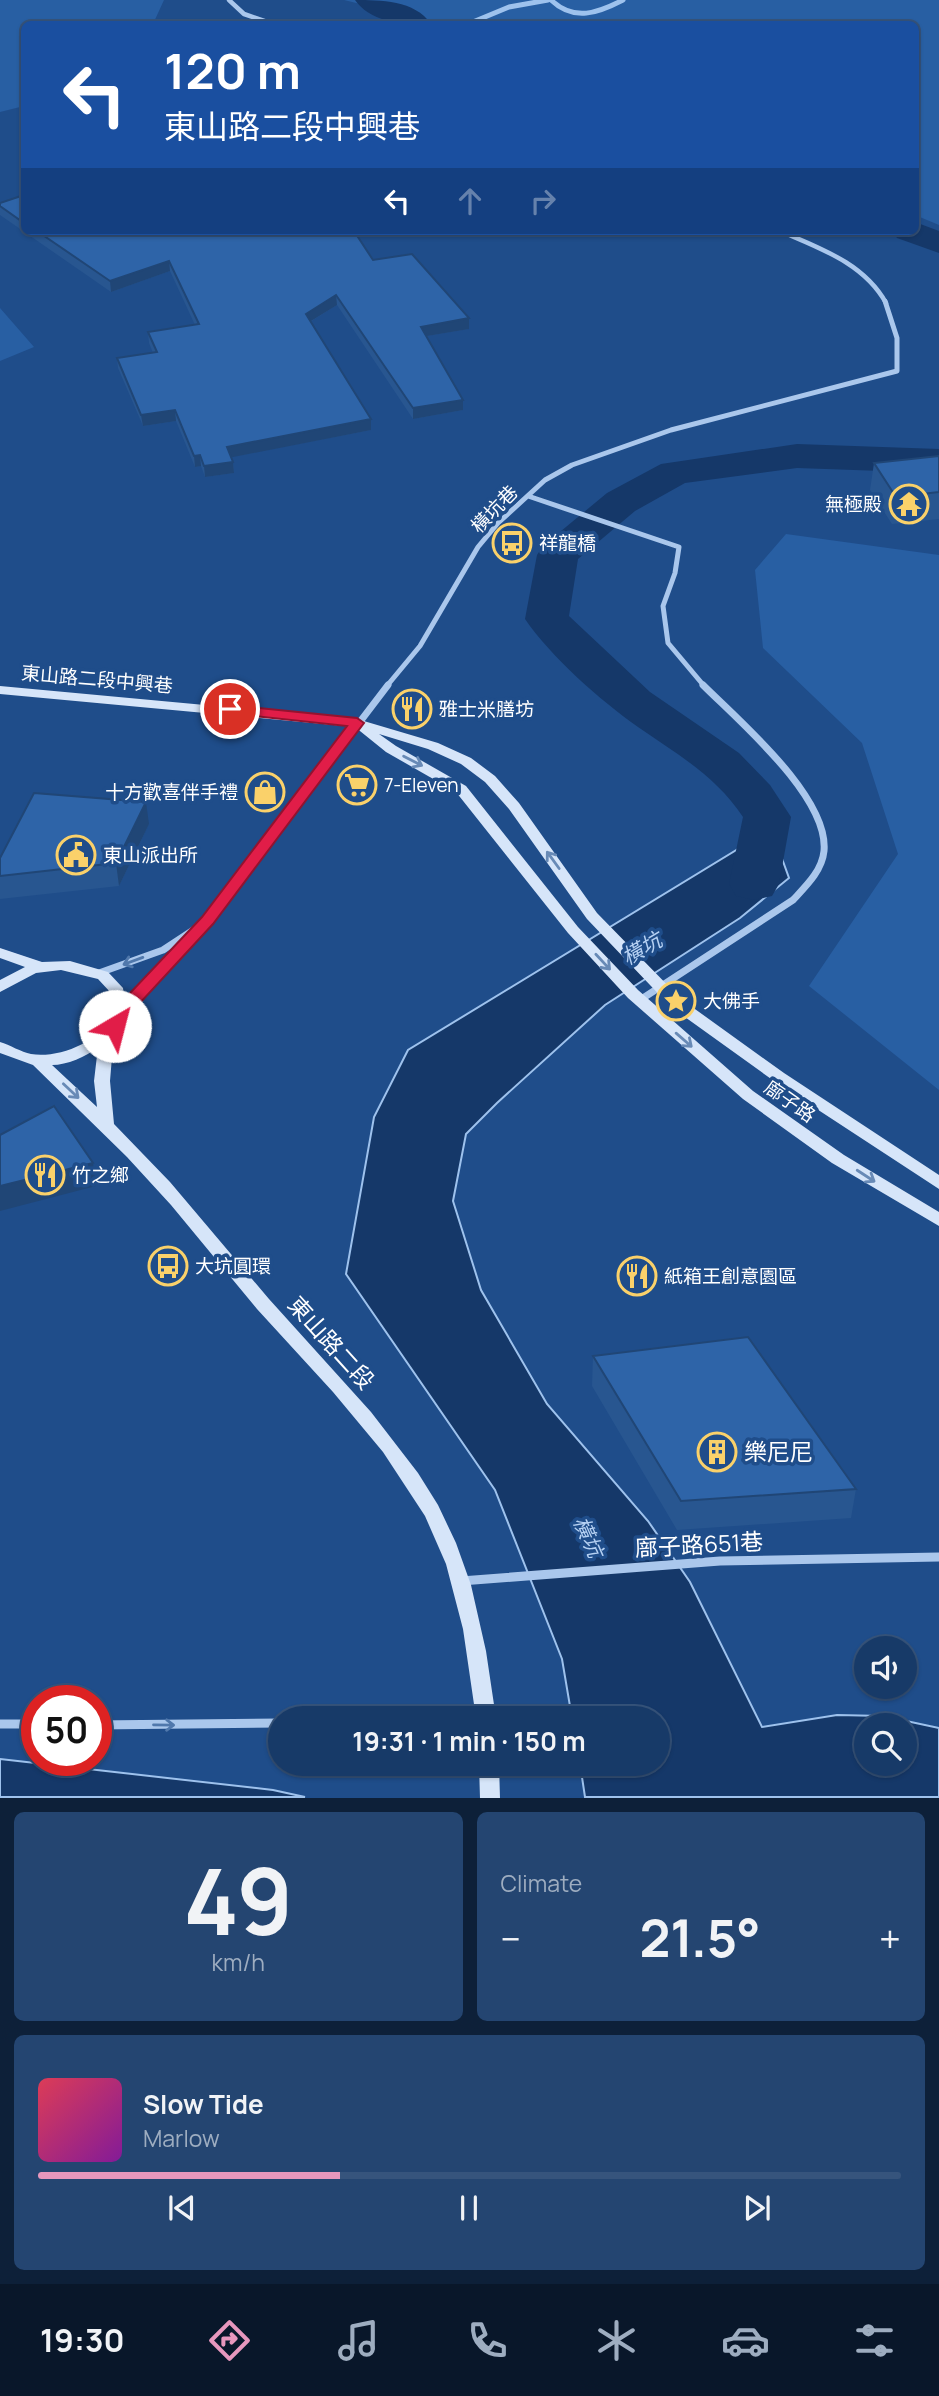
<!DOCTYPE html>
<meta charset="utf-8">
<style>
body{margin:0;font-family:Manrope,"Noto Sans TC",sans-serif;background:#244571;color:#f1f3f6;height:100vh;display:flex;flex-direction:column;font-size:26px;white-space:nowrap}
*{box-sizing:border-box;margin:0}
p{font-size:23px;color:#9eadc0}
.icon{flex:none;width:38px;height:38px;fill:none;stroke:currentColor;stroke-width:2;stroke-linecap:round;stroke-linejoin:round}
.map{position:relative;height:1798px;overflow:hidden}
.sheet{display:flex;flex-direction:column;gap:14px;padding:14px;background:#0d2039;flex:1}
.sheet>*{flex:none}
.guide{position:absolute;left:21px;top:21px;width:898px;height:214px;border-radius:10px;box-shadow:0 2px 5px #0004,0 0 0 2px #36547c;background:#1a4fa0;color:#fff;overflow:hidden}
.fabs{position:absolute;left:854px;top:1636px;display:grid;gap:14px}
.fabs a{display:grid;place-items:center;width:63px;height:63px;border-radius:50%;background:#173a68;box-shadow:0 2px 5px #0004,0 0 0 2px #36547c;font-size:35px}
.speed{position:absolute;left:21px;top:1685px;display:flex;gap:14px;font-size:35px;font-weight:700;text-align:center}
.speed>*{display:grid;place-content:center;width:91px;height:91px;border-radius:50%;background:#173a68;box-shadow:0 2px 5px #0004,0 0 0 2px #36547c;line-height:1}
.speed .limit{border:10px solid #d22;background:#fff;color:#111}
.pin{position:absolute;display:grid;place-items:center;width:60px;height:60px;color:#fff;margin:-30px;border:4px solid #fff;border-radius:50%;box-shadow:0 2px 7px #0007}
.me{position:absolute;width:77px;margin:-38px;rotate:37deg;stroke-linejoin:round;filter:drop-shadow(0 0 5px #0008)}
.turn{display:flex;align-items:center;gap:24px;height:147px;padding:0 28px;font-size:32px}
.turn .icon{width:91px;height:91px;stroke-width:2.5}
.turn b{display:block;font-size:49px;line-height:60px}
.lanes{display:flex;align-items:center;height:66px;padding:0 28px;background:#0003;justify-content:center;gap:35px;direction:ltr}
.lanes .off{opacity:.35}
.big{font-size:52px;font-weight:700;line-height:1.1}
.sheet .card{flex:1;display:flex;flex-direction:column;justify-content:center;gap:10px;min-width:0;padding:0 24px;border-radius:10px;background:#244571}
.sheet .dial{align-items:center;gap:0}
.dial b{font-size:91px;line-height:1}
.song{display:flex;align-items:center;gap:21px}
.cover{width:84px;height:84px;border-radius:10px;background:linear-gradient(135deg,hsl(350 70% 55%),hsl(290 70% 35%))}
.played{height:7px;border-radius:4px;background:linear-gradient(90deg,#e797bd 35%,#36547c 35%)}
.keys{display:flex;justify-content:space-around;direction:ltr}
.heat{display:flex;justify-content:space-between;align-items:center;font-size:38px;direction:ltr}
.sheet .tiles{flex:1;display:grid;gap:14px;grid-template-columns:1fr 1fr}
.card:last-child{grid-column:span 2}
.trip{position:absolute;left:268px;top:1706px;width:402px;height:70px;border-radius:35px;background:#173a68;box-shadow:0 2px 5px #0004,0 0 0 2px #36547c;font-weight:700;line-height:70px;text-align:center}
.menu{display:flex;height:112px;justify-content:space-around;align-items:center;background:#09172a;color:#9eadc0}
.menu .icon{width:49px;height:49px}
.menu .selected{color:#e797bd}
.menu b{font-size:32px;color:#f1f3f6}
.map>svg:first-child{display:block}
</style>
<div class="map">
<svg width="939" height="1798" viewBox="0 0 939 1798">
<rect width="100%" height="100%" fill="#1f4d8a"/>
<path fill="#285fa3" d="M0,0H164L153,24H24V106L0,112Z
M344,0H939V225L915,215V24H442Z
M0,308L34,347L0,361Z
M786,534L939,555V1090L809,986L898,854L862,743L763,648L755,570Z"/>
<path fill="#153869" stroke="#9ec2ed" stroke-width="2" fill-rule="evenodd" d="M767,817L789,878L740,918L605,1005L497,1103L466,1134L453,1201L481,1290L547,1404L648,1521L690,1582L762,1727L837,1715L883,1716L939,1728V1797H585L580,1764H658V1718H572L562,1659L495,1490L346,1274L374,1117L408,1050L751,841ZM866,1726H905V1764H866Z
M0,1759L273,1790L305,1797H0Z"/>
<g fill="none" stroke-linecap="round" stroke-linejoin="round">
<path stroke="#9ec2ed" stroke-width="5" d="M551,0C574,22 598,13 623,0
M468,24L509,7L548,0"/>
<path fill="#153869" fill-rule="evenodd" d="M355,0C380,0 415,0 431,24C407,26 371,23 355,0Z
M915,222L939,231V253L897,238L892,231H915Z
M797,444L939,449V473L797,468L685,483L635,511L578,559L569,616L650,692L739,753L770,785L791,817L779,884L772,896L754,900L736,896L729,884L743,817C716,776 677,754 638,727C600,700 551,657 525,619L537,555L543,546L607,493L661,464Z"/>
<path stroke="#aac7ec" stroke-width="4.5" d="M229,0L244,14L273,24
M780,231C819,248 864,263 886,303"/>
<path stroke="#aac7ec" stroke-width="5" d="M528,496L679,547L675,573L663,606L668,643L705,687
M386,687L420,646L478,547L498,523L545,480L572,465L671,430L897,371V338L885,301"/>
<path stroke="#aac7ec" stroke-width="7" d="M99,973L163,950L195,929
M640,1000L793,900C806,886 822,871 824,851C829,797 739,721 703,685
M119,1015L208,921L388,685"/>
<path stroke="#aac7ec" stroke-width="9" d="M461,1581L720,1561L939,1557
M391,1718L485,1715
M0,1724H37
M96,1725L280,1723"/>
<path fill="#d6e5f9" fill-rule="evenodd" d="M0,686L357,719L438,743L471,758L495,776L519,803L597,913L681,999L784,1073L939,1175V1189L774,1081L671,1007L587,919L509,809L485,782L461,764L428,749L379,734L396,746L466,786L578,927L638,990L753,1091L844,1155L939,1212V1226L832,1163L743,1099L628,998L568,933L456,792L386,752L355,727L0,694Z
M0,948L42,962L70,961L108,972L123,988L126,1012L114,1033L110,1081L114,1124L170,1182L269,1299L371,1412L418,1473L438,1505L456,1543L471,1585L486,1651L496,1718H476L463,1629L446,1564L425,1516L383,1452L333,1392L257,1309L171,1205L127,1157L33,1065L0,1053V1042C10,1045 21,1052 31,1054C58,1059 106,1041 111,1010C112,1005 111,998 111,993L98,979L61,970L36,973L0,992V980L25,967L0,958ZM98,1047L94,1081L97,1107L52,1065C67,1065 86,1057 98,1047Z
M479,1764H499L500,1798H480Z"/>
</g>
<path fill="#285690" d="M24,195V231H364L356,234L373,260L469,329L427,336L463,410L413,419L337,305L310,322L371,419V430L231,457L233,462L234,473L205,477L201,466L195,467L176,421L143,426L118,368L117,358L153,353L149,343L148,332L195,325L170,271L111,292L0,215V203Z
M939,456V519L892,524L870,490L874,463Z
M149,824L119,886L0,899V858Z
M593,1356L856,1489L851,1518L677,1530L592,1386Z"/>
<path fill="#204676" d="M169,261L170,271L111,292L110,281Z
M336,295L337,305L306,324V314Z
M469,318V329L421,337V327Z
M463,400V410L413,419V408Z
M175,410L176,421L143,426L141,415Z
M371,419V430L228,458L227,447Z
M200,455L201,466L195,467L194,456Z
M233,462L234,473L205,477L204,466Z
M146,802L149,824L119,886L116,863Z
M93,1163L96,1186L0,1211V1186Z"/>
<path fill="#2e64a8" stroke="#204676" stroke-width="2" d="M24,195V223L0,206V203Z
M37,231H354L373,260L412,254L469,318L421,327L463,400L413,408L336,295L306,314L371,419L227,447L233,462L204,466L200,455L194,456L175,410L141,415L117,358L157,352L148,332L199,324L169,261L110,281Z
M939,456V492L896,497L874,463Z
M34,793L146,802L116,863L0,876V858Z
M54,1106L93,1163L0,1186V1135Z
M748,1337L856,1489L681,1501L593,1356Z"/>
<defs><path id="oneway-shaft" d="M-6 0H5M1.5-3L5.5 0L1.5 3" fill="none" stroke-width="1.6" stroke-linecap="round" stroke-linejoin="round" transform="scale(1.75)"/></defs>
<g stroke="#688ab6">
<use href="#oneway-shaft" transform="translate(413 761) rotate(27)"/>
<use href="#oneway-shaft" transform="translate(553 860) rotate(-126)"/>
<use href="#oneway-shaft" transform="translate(603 962) rotate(47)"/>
<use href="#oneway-shaft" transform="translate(684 1040) rotate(41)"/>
<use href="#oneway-shaft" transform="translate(71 1091) rotate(43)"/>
<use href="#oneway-shaft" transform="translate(866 1176) rotate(33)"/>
</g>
<g stroke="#5078ac">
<use href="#oneway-shaft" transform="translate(133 961) rotate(160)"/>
<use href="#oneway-shaft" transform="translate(164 1725) rotate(1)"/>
</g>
<path fill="#e11d48" stroke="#92132f" stroke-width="2" d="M230,705L357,718L364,723L213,924L126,1018L121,1030H109L106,1026L113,1011L202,917L347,726L225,713V706Z"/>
<defs>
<symbol id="temple-ring" viewBox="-11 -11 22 22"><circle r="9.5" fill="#1f4d8a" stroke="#fad16a" stroke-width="1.5"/><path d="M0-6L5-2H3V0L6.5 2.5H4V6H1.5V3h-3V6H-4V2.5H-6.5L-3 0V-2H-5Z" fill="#fad16a"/></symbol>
<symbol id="bus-ring" viewBox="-11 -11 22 22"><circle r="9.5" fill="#1f4d8a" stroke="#fad16a" stroke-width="1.5"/><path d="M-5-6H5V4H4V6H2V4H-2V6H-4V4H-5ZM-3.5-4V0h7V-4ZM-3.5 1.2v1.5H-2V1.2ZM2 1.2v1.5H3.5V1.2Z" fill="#fad16a"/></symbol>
<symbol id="restaurant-ring" viewBox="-11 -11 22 22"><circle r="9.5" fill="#1f4d8a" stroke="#fad16a" stroke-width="1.5"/><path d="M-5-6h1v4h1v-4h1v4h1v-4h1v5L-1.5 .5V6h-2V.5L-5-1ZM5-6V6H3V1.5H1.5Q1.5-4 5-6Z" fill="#fad16a"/></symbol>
<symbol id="supermarket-ring" viewBox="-11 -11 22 22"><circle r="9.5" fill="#1f4d8a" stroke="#fad16a" stroke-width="1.5"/><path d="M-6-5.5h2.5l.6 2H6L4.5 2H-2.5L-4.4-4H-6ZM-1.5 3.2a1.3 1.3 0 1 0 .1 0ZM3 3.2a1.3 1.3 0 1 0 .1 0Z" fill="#fad16a"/></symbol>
<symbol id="shop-ring" viewBox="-11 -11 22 22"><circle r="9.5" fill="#1f4d8a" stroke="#fad16a" stroke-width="1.5"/><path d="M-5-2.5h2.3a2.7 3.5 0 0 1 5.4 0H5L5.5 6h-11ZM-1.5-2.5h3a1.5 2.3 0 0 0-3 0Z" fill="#fad16a"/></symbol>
<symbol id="civic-ring" viewBox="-11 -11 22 22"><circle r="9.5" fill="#1f4d8a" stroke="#fad16a" stroke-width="1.5"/><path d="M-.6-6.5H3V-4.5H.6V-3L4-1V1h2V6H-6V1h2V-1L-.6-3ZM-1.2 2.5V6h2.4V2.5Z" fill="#fad16a"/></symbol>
<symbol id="sight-ring" viewBox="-11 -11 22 22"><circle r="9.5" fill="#1f4d8a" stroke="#fad16a" stroke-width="1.5"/><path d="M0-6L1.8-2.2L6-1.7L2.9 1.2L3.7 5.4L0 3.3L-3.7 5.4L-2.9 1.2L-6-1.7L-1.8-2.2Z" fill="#fad16a"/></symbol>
<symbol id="building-ring" viewBox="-11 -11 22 22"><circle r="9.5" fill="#1f4d8a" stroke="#fad16a" stroke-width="1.5"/><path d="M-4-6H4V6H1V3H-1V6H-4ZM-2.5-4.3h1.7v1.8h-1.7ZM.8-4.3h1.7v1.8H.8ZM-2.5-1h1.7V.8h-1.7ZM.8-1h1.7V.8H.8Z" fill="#fad16a"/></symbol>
</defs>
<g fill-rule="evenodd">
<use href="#temple-ring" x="887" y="482" width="44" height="44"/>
<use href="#bus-ring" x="490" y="521" width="44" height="44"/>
<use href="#restaurant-ring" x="390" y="687" width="44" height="44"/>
<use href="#supermarket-ring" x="335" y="763" width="44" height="44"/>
<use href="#shop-ring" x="243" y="770" width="44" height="44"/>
<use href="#civic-ring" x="54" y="833" width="44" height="44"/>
<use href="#sight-ring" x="654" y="979" width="44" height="44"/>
<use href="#restaurant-ring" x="23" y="1153" width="44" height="44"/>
<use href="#bus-ring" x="146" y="1244" width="44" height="44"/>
<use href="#restaurant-ring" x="615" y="1254" width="44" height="44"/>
<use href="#building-ring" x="695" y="1430" width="44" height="44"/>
</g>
<g text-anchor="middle" stroke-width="7" stroke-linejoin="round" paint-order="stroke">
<g font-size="19" fill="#fff" stroke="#1f4d8a" text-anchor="start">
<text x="882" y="511" text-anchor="end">無極殿</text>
<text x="539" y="550">祥龍橋</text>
<text x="439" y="716">雅士米膳坊</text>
<text x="384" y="792">7-Eleven</text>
<text x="238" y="799" text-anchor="end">十方歡喜伴手禮</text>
<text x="103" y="862">東山派出所</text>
<text x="703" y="1008">大佛手</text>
<text x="72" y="1182">竹之鄉</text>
<text x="195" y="1273">大坑圓環</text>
<text x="664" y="1283">紙箱王創意園區</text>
</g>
<g font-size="19" fill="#fff" stroke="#1f4d8a">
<text transform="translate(494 509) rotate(-46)" y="7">橫坑巷</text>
<text transform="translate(97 679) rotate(5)" y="7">東山路二段中興巷</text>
<text transform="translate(790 1101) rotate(35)" y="7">廍子路</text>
</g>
<g font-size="21" font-style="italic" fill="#b6d1f3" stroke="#1f4d8a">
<text transform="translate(642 949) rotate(-30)" y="7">橫坑</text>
<text transform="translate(588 1537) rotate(66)" y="7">橫坑</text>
</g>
<g font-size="23" fill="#fff" stroke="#1f4d8a">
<text transform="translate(331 1343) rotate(48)" y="8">東山路二段</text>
<text transform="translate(699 1545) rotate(-3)" y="8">廍子路651巷</text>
</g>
<g font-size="23" fill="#fff" stroke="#1f4d8a" text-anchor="start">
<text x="744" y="1460">樂尼尼</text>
</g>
</g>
</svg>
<div class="fabs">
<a><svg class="icon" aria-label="sound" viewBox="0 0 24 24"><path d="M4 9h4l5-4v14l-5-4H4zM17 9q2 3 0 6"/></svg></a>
<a><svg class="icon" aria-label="search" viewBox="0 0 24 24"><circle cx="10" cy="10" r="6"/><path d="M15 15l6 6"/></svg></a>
</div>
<div class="speed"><div class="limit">50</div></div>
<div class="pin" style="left:230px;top:709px;background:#d93025"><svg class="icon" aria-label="arrive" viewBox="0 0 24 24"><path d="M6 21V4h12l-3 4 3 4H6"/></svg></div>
<svg class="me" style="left:115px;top:1026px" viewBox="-20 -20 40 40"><circle r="19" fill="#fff"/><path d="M0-13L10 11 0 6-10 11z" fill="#e11d48"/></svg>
<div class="trip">19:31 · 1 min · 150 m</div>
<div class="guide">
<div class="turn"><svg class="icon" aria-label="left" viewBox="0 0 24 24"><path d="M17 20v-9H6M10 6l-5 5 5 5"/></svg><div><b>120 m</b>東山路二段中興巷</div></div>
<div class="lanes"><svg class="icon" aria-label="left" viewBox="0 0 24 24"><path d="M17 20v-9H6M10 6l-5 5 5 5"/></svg><svg class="icon off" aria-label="ahead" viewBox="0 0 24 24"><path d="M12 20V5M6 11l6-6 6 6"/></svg><svg class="icon off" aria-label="right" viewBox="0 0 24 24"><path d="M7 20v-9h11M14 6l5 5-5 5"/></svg></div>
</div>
</div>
<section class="sheet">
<div class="tiles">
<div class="card dial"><b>49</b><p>km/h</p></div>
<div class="card"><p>Climate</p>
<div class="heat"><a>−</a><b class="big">21.5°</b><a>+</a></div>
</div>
<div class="card">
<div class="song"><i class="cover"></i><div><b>Slow Tide</b><p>Marlow</p></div></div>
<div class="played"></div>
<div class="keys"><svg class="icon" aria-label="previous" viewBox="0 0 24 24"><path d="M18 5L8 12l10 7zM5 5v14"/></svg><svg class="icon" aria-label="pause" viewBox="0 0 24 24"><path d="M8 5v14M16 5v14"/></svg><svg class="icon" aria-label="next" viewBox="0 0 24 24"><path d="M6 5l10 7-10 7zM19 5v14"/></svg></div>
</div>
</div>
</section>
<nav class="menu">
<b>19:30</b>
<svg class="icon selected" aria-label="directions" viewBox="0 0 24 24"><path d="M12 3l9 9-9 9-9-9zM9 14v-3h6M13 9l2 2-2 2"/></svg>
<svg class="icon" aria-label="music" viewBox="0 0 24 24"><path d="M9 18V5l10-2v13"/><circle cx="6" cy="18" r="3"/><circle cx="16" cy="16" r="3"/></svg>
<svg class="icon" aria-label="phone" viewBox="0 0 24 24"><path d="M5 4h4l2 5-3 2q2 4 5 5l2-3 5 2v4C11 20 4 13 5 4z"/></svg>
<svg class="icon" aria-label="climate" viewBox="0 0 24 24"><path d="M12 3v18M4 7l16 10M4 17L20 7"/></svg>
<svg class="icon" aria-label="car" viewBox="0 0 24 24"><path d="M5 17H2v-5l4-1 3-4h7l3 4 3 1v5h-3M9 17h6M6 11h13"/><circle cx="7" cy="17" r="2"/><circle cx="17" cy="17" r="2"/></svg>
<svg class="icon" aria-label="filters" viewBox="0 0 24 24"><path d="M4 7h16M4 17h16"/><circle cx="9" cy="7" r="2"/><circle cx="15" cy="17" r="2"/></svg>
</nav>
